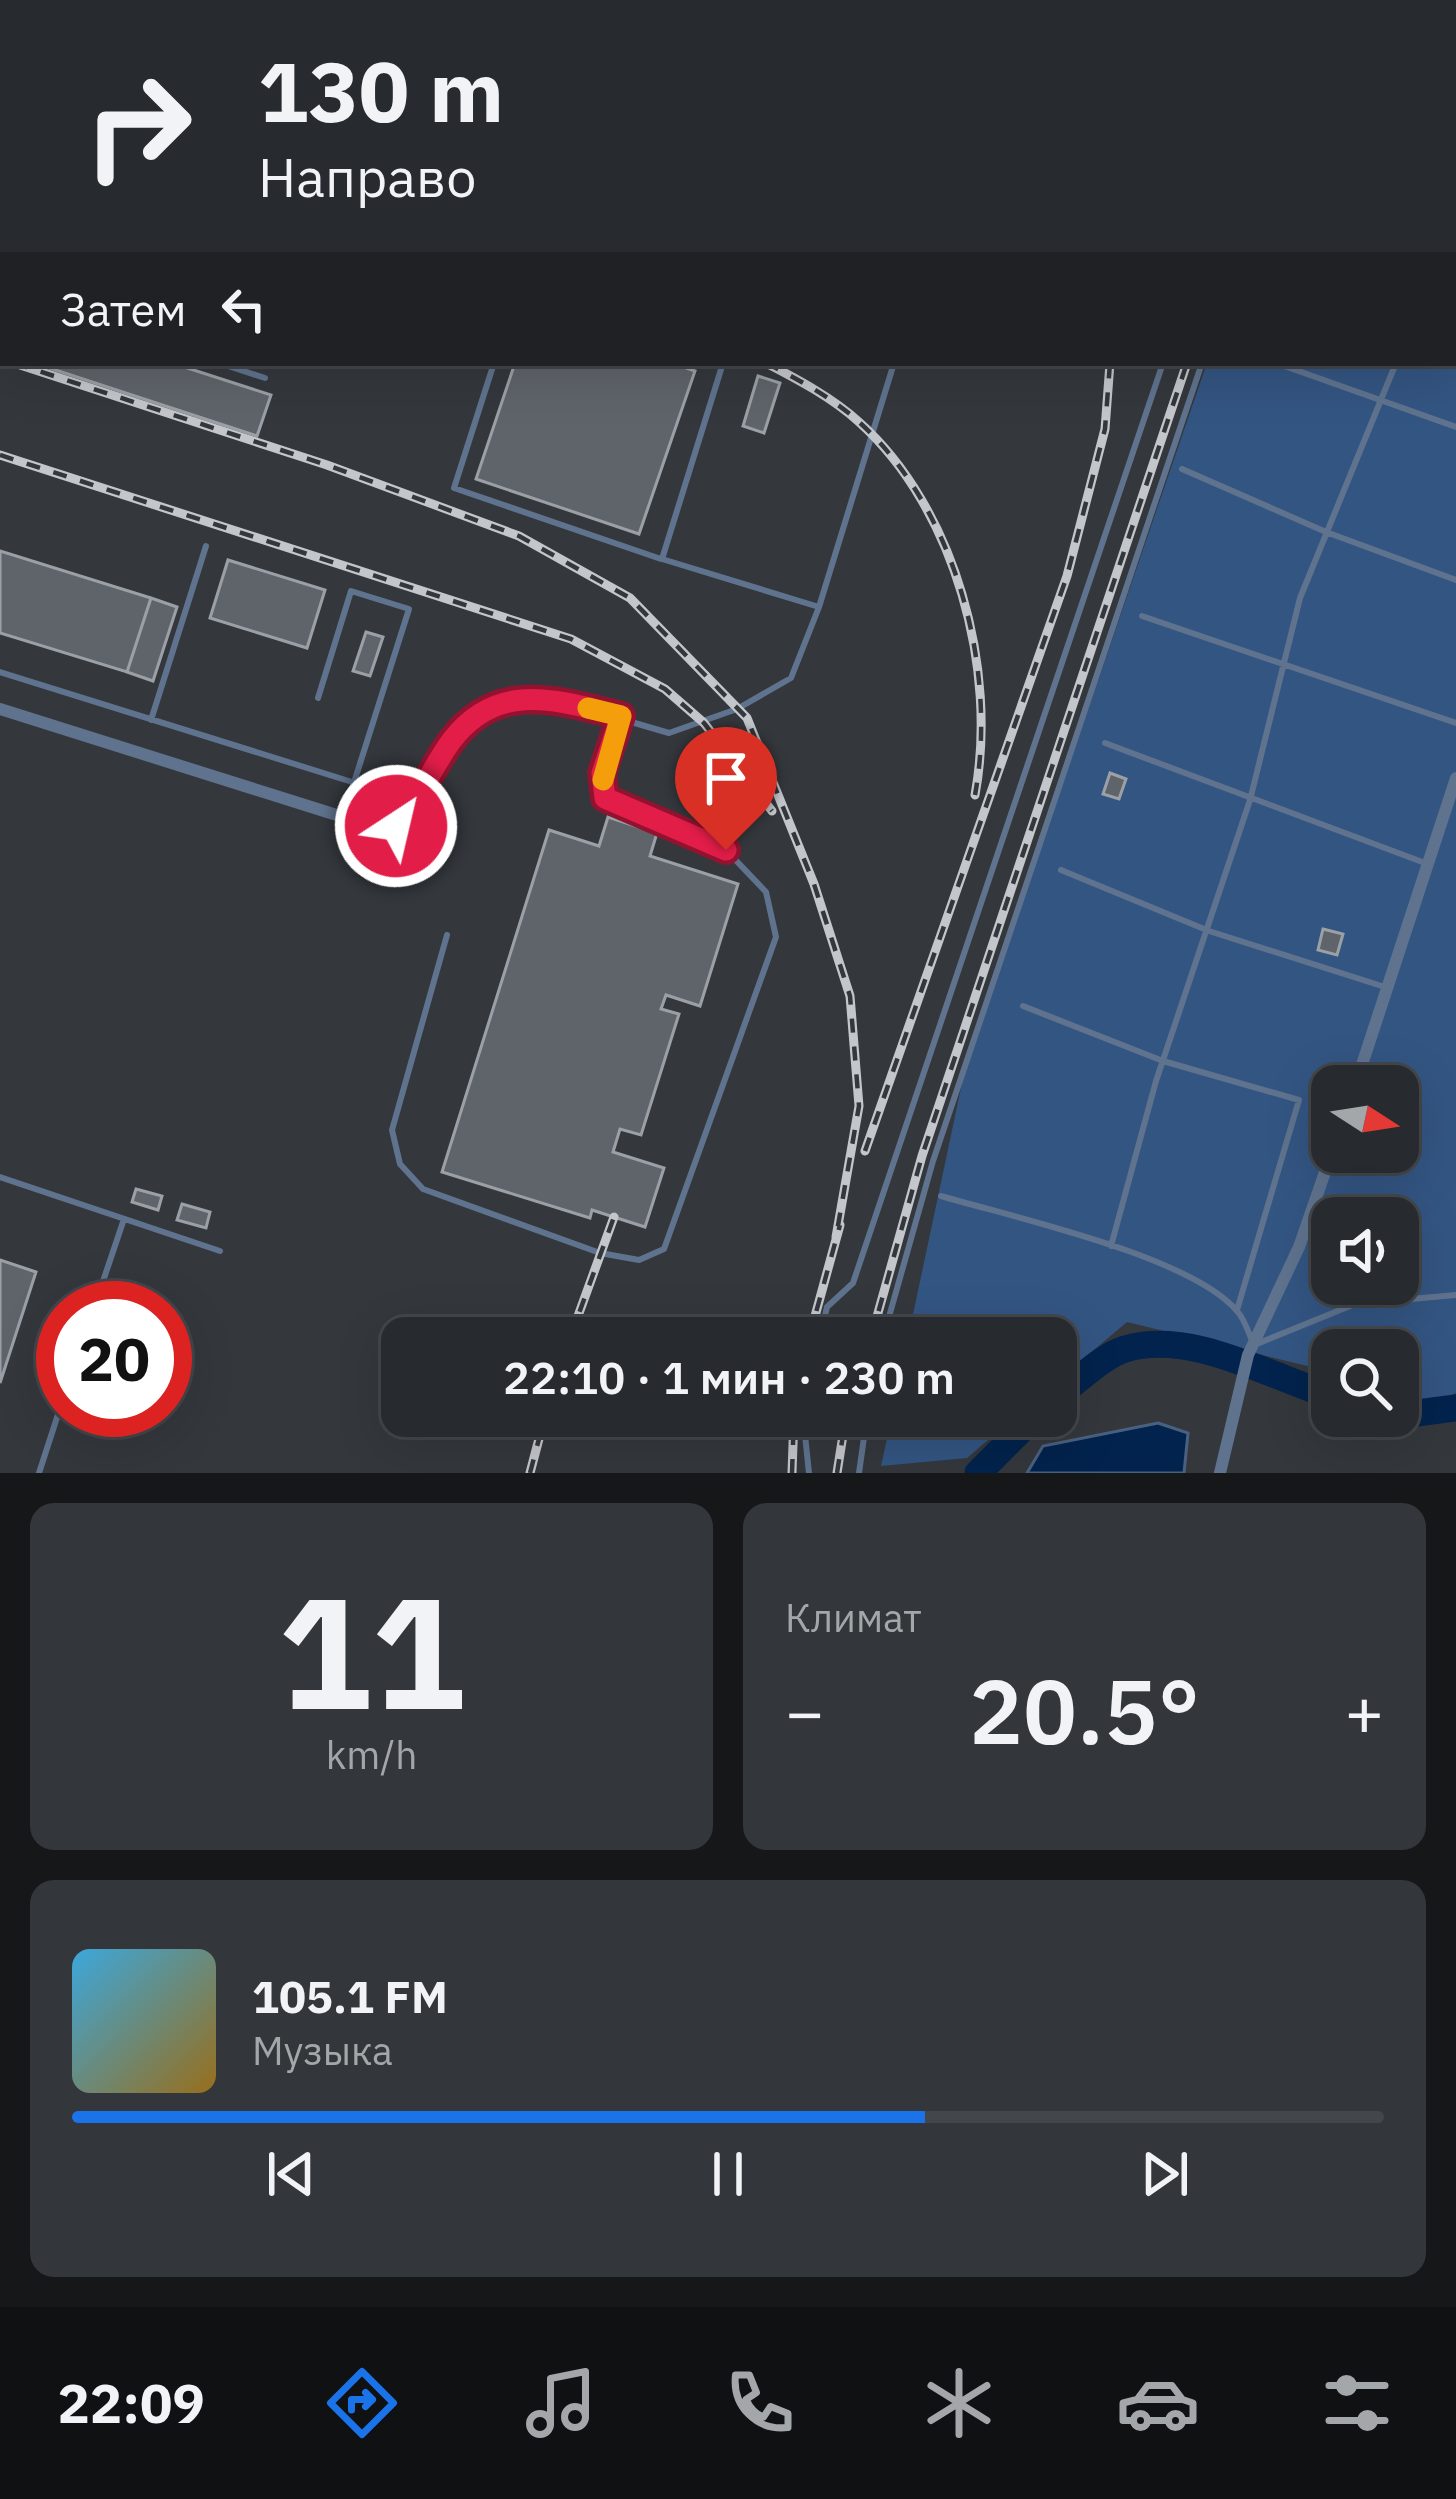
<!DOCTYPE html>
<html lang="ru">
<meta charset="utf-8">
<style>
body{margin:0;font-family:"IBM Plex Sans",sans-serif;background:#33363a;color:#f1f3f6;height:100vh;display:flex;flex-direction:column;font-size:45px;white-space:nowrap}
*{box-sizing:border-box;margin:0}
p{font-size:39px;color:#a4a7aa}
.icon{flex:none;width:66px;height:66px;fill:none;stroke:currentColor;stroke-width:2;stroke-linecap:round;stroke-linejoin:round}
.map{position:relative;height:1473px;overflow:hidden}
.sheet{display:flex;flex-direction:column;gap:30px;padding:30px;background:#151719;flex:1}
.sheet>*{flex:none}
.hud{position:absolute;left:0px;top:0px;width:1458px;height:366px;box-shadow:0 12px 48px #0002,0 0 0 3px #43464a;background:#272a2e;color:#f1f3f6;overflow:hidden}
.needle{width:78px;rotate:102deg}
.buttons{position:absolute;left:1311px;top:1065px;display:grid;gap:24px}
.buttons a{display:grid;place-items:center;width:108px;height:108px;border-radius:24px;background:#272a2e;box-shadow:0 12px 48px #0002,0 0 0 3px #43464a;font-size:60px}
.speed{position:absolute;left:36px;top:1281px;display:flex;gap:24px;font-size:60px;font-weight:700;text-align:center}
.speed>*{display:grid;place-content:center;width:156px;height:156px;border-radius:50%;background:#272a2e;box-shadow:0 12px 48px #0002,0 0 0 3px #43464a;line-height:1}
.speed .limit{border:18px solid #d22;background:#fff;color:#111}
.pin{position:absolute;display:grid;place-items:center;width:102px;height:102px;color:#fff;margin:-123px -51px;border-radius:50% 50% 50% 0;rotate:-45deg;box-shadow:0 0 12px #0007}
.pin .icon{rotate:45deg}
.me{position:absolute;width:132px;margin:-66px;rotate:35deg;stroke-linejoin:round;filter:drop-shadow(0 0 9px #0008)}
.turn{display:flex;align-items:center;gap:42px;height:252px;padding:0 60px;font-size:54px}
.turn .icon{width:156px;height:156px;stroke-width:2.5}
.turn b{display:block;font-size:84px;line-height:102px}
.then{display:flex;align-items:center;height:114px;padding:0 60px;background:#0003;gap:24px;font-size:45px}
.big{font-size:90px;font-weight:600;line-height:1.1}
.sheet .card{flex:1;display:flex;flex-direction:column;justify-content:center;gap:18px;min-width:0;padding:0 42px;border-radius:24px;background:#33363a}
.sheet .dial{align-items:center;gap:0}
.dial b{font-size:156px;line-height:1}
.song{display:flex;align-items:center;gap:36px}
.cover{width:144px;height:144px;border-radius:18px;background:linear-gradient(135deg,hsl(200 70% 55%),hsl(40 70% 35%))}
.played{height:12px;border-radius:6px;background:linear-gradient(90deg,#1a73e8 65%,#43464a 65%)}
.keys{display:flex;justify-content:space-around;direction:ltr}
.heat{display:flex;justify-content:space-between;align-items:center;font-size:66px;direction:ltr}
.sheet .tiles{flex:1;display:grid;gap:30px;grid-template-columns:1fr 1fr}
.card:last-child{grid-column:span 2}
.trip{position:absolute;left:381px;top:1317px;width:696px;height:120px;border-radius:24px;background:#272a2e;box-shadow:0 12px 48px #0002,0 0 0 3px #43464a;font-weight:600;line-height:120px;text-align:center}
.tabs{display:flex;height:192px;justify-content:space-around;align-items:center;background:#101112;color:#a4a7aa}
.tabs .icon{width:84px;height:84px}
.tabs .current{color:#1a73e8}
.tabs b{font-size:54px;color:#f1f3f6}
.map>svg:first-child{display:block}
</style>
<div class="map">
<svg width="1456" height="1473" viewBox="0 0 1456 1473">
<rect width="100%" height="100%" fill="#34383d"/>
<path fill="#335582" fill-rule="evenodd" d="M1332,0H1456V1393L1403,1416L1398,1412V1350H1332V1372L1127,1322L1056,1382V1338H908L965,1069L1207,363H1455V3ZM1332,1086H1398V1152H1332ZM1332,1218H1398V1284H1332Z
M892,1416H1016L967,1458L881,1466Z"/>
<path fill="#02234d" stroke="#496180" stroke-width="3" d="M1158,1423L1188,1433L1184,1473H1027L1043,1446Z"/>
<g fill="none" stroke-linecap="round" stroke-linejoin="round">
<path stroke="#02234d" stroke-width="27" d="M1056,1397C1076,1383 1102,1356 1125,1349C1192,1329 1270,1377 1332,1396
M1394,1416L1456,1408
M978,1473L1035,1416"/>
</g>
<path fill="#5f646a" stroke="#9ba0a6" stroke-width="3" d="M34,363H172L271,395L257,436Z
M515,363H672L695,371L639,534L476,479Z
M758,376L780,383L764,433L743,426Z
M0,551L151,598L127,672L0,633Z
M228,560L325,590L307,648L210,618Z
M151,598L177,607L153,681L127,672Z
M366,632L383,637L370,676L353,671Z
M1110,773L1126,779L1119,799L1103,794Z
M608,817L657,833L650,856L738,884L700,1006L666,995L661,1009L679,1014L641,1135L620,1129L613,1152L664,1168L645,1227L592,1210L590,1218L442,1172L549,830L599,846Z
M1323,929L1343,934L1337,955L1318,950Z
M136,1189L162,1196L158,1210L132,1202Z
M182,1204L210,1212L206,1228L177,1220Z
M0,1260L36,1272L0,1383Z"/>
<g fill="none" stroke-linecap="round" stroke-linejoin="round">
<path stroke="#5f738e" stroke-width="6" d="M480,0L489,3
M338,3L339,0
M1284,3L1285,0
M1324,3L1325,0
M1455,121H1456
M0,130L3,131
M1455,203L1456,200
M1455,269L1456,270
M0,291L3,292
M219,363L265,378
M494,363L454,488L661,559
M723,363L662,559L819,607
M1276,363L1456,427
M1182,469L1326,532L1456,580
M1142,616L1456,723
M0,672L352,782
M318,698L351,591L409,609L344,814
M151,720L206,546
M1105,743L1425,863
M396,825L416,804L452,740L479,712L505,698H549L669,733L737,709L791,678L819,607L894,363
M1061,870L1209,931L1385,987
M447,935L392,1130L400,1164L423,1189L600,1253L639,1260L664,1249L776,937L766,892L726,850L605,798L602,773L621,715
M1023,1006L1163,1061L1299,1100L1237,1310
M0,1177L220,1251
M941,1196C1012,1217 1191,1256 1237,1311C1245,1319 1249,1335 1254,1345L1355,1304L1456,1295
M1111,1246L1156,1081L1250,800L1300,598L1396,363
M94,1308L124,1219
M820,1338L827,1307L853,1283L1163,363
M883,1338L933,1161L1202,363
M803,1416L809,1473
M39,1473L63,1399
M859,1473L867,1416"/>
<path stroke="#5f738e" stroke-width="12" d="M0,709L343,817L396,826
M1355,1086L1456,778
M1220,1473L1248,1355L1299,1247L1332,1152"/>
<defs>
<path id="rail" d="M934,0L936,3
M1025,0V3
M1308,3L1309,0
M0,92L3,93
M14,363L327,465L519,536L630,598L747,718L814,884L850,996L859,1106L836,1237
M766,363C797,379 833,398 859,422C956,509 998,670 975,795
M0,455L571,639L665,689L704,723L772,811
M865,1151L1067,576L1105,429L1110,363
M570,1338L614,1217
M809,1338L840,1225
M871,1338L922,1156L1187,363
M530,1473L545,1416
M792,1473L794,1416
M837,1473L846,1416"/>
</defs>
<use href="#rail" stroke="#c3c6ca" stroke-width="9"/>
<use href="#rail" stroke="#34383d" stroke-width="4.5" stroke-dasharray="14" stroke-linecap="butt"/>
</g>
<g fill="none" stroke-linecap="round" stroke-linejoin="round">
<defs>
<path id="route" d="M396,826C420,800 431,768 452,740C498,680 557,700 621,716L602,773L605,798L726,850"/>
</defs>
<use href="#route" stroke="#92132f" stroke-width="30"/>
<use href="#route" stroke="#e11d48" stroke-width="21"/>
<path stroke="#f59e0b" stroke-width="21" d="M588,708L621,716L603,780"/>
</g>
</svg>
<div class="buttons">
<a><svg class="needle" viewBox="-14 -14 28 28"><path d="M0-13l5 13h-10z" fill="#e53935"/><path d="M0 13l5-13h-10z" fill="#a4a7aa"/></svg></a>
<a><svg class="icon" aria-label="sound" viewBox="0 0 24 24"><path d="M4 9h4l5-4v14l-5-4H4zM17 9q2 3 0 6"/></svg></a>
<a><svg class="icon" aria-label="search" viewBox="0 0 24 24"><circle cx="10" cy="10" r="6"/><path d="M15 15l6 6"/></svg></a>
</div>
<div class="speed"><div class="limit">20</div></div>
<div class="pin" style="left:726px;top:850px;background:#d93025"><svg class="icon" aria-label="arrive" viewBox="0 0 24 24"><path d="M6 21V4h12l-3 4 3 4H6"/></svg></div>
<svg class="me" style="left:396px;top:826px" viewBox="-20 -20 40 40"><circle r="17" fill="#e11d48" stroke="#fff" stroke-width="3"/><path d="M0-11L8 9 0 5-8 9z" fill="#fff"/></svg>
<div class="trip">22:10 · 1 мин · 230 m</div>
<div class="hud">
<div class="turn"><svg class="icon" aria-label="right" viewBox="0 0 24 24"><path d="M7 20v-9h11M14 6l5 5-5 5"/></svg><div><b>130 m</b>Направо</div></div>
<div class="then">Затем<svg class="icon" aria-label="left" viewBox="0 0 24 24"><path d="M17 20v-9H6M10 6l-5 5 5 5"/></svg></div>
</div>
</div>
<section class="sheet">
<div class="tiles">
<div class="card dial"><b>11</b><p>km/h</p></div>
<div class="card"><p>Климат</p>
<div class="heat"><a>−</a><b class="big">20.5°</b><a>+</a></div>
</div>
<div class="card">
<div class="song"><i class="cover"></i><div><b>105.1 FM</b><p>Музыка</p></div></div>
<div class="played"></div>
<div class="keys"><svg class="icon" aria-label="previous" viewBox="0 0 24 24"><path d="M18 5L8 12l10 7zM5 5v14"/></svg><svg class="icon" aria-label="pause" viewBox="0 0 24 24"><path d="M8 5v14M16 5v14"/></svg><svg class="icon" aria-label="next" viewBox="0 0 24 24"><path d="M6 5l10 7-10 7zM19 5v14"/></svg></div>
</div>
</div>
</section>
<nav class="tabs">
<b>22:09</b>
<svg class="icon current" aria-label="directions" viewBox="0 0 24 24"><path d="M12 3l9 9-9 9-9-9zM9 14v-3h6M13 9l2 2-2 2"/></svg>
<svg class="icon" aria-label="music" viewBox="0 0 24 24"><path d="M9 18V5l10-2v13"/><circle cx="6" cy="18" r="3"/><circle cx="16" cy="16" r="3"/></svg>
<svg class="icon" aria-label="phone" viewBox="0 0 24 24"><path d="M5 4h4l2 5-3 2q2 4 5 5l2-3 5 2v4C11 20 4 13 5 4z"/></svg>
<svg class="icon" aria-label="climate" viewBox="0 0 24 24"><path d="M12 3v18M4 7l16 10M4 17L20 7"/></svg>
<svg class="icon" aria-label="car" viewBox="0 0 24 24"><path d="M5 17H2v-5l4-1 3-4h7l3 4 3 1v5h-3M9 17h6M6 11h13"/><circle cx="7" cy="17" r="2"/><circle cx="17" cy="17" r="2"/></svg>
<svg class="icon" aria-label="filters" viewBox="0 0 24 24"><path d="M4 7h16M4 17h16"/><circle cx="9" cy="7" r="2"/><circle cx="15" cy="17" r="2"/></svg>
</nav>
